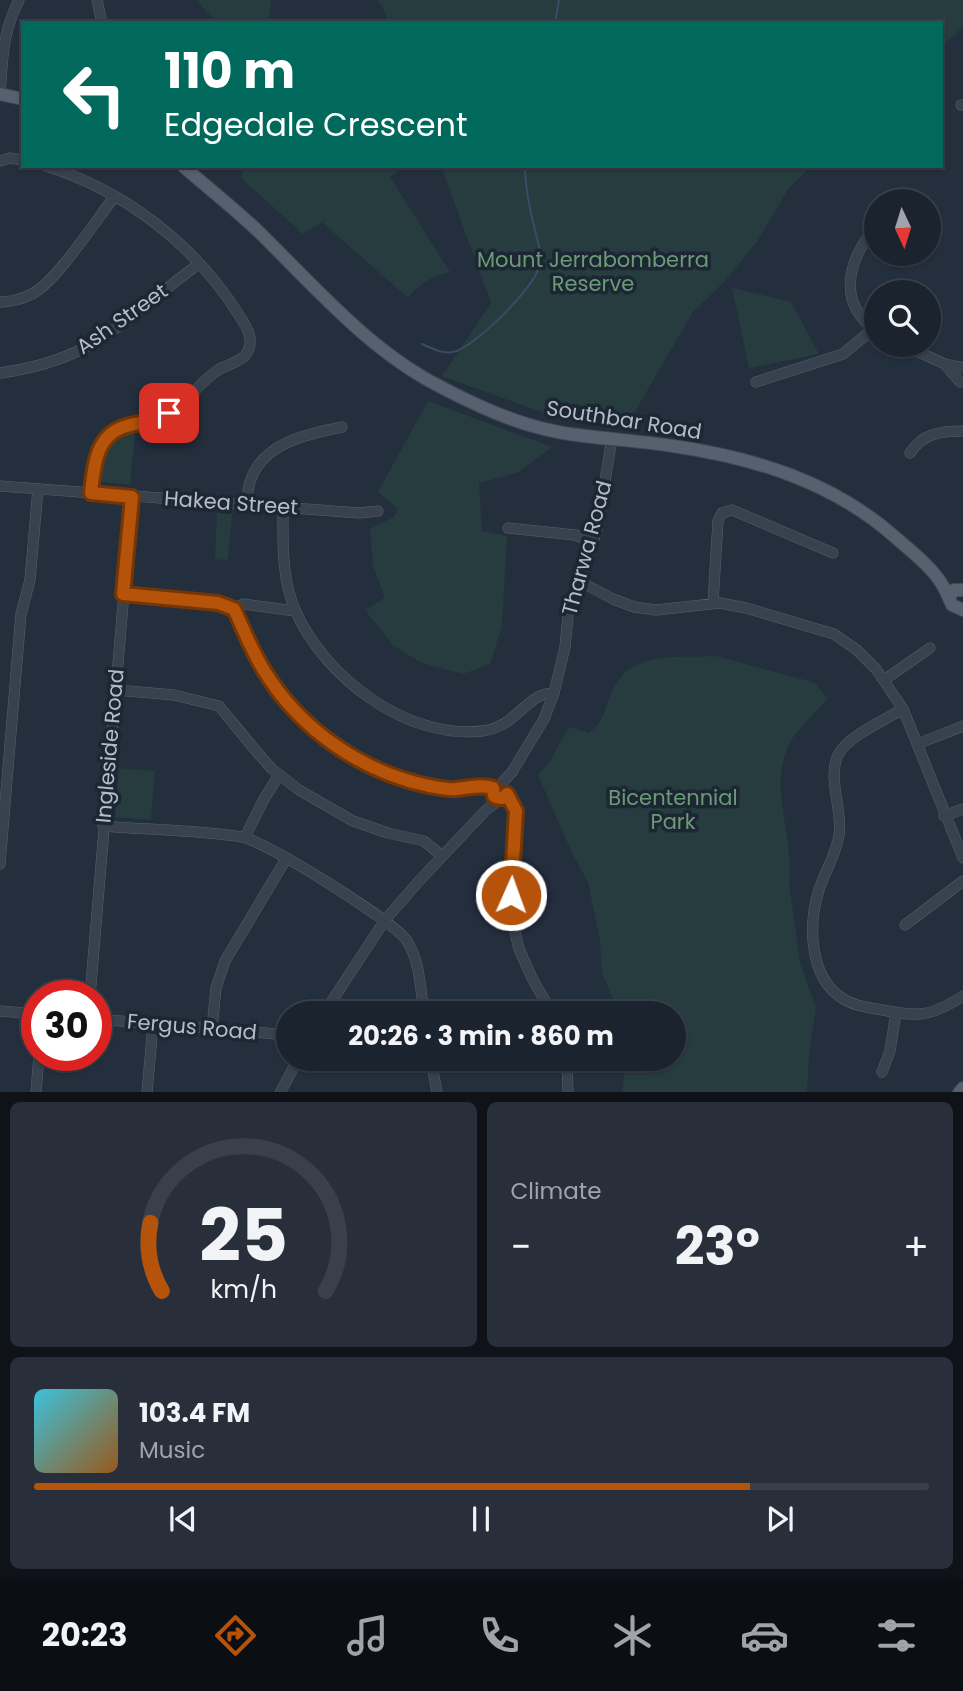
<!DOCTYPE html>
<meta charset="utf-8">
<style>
body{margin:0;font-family:Poppins,sans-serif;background:#282f3a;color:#f1f3f6;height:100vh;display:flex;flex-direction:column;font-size:26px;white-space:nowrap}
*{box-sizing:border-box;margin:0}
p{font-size:23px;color:#a0a4aa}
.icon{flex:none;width:38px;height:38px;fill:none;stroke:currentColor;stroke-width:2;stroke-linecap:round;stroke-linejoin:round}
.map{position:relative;height:1092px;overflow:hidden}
.side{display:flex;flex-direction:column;gap:10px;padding:10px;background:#0f1319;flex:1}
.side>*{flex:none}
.banner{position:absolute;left:21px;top:21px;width:922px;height:147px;border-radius:0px;box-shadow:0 2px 5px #0004,0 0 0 2px #39404a;background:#00695c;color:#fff;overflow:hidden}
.needle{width:46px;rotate:176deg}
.tools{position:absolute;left:864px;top:189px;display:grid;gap:14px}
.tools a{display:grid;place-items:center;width:77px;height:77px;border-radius:50%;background:#1b232e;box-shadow:0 2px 5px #0004,0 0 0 2px #39404a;font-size:35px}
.speed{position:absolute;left:21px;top:980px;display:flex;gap:14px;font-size:35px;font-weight:700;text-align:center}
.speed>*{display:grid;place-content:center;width:91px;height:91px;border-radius:50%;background:#1b232e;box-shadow:0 2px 5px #0004,0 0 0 2px #39404a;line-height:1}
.speed .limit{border:10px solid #d22;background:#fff;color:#111}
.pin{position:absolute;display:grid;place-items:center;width:60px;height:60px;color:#fff;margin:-30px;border-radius:14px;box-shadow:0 4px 10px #0006}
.me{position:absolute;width:77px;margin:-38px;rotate:2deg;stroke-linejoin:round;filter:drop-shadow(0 0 5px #0008)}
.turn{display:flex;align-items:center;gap:24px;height:147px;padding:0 28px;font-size:32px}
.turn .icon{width:91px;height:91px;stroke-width:2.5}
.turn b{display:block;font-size:49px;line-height:60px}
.big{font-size:52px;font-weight:700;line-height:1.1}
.side .card{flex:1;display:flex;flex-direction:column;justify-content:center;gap:10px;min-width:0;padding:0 24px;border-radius:10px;background:#282f3a}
.side .dial{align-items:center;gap:0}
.dial svg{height:182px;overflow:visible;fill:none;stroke:#39404a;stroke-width:7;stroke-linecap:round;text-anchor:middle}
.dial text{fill:#f1f3f6;stroke:none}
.song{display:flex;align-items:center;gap:21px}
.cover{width:84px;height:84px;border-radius:10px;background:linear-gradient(135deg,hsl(190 70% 55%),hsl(30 70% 35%))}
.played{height:7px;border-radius:4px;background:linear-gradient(90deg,#b45309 80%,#39404a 80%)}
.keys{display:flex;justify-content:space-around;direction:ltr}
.heat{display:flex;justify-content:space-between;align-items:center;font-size:38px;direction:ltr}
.side .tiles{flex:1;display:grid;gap:10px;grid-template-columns:1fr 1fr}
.card:last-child{grid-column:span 2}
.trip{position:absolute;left:276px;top:1001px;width:410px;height:70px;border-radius:35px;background:#1b232e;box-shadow:0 2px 5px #0004,0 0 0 2px #39404a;font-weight:700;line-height:70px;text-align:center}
.tab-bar{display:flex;height:112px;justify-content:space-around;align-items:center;background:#0b0e12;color:#a0a4aa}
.tab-bar .icon{width:49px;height:49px}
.tab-bar .selected{color:#b45309}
.tab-bar b{font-size:32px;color:#f1f3f6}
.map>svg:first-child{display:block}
</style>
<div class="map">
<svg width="963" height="1093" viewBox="0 0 963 1093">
<rect width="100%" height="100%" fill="#242f3e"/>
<path fill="#263c3f" d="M196,0H271L268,23H217Z
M377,0H963V27L942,46V23H388L382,5Z
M244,166H406L390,177L450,272C431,277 421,282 408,298L323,223L328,218L303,234L241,178Z
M441,166H811L789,188L758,240L724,282L693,312L626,427L563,420L442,376L491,303Z
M732,288L791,302L819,354L749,368Z
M428,401L552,447L517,473L479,483L482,531L507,536L502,626L490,664L463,674L422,663L394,646L365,610L385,598L373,565L370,529L394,517L398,509L378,492Z
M135,433L130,485L102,482C92,462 112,431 135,433Z
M217,513L232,514L228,559L215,560Z
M716,656L816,683L827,699C817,711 798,729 791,741C766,785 795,835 789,882L800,963L816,1008L809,1054L807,1092H622L624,1079L623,1059H674V1013H619L602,973L600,941L588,882L572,853L538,775L550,761L569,727L589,733C607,718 603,710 613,690C631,650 678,658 716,656Z
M119,768L155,771L151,820L115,817Z"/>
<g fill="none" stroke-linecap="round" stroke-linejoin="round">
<path stroke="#394c67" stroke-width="2" d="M555,23L559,0
M422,344C431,348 442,354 453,352C474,348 534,288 539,267C542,253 538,243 535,230C530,212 525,185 525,166"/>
<defs>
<path id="minor" d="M97,0L102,23
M0,94C3,57 2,34 19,0
M961,105H963
M0,161L10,158L23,160
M46,166C123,190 193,243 237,312C244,323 255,337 248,351C243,362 227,364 218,370C200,382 188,401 170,413C158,421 144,422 130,425C96,433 94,464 91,493
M0,302C11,302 22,299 32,294C57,281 96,220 115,196
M876,331C835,301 849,258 877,225
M903,345L945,364L963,368
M947,367L960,382
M0,373C29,369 57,362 84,348C126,326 160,291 199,264
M756,382L843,354L873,329
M910,453C923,433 941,431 963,431
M0,486L359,513L378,511
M246,504C247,497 248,489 250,482C262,443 307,434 342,427
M283,507C283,541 281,579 296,612C325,677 407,740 482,731C518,727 525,693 554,693
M508,528L575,535L593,542
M579,581L613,599L634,607L656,610L720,603L746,608L834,634L857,650L876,669L903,709L963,858
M123,594L218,602L234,609L243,604L295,611
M713,603L718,521L722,513L732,510L833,553
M234,609C244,630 252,652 265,672C301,730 362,772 429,786C437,788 447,790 456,789C469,788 479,784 493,788
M884,680L930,648
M116,690L174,695L219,706L256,751L272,769L299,790L353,821L388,833L424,841L442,856
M903,709C885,720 848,736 838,755C827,779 843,810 839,835C836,855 825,871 819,890C808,924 809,977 842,998C852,1005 865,1007 877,1009C916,1017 929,1018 963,996
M917,744L963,726
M502,783L512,772L544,719L554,693L565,647L568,615L597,530L612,438
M507,794L517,811L511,875V915L519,949L533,980L552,1013
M944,816L963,809
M103,826C149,830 197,830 242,837C264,840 395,922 407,941C421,964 420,988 424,1013
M245,837L264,799L279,775
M0,864L21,614L30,580L38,489
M905,925L963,881
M90,996L132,497
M0,1011L37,1014
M324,1013L385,920L419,881L486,810L507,794
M96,1019L289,1035
M212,1028L216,988L225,961L286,859
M431,1059L437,1093
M567,1059L568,1093
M882,1072L890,1051L896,1012
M36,1093L39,1055
M147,1093L153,1024
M280,1093L298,1059"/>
<path id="major" d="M0,94L23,99
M183,166C208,188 235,209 259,232C315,287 369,350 439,386C477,406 516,424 558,432C596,439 635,440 673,446C755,458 833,482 895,537C912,552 932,567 943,586C947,592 949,599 952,605L963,610
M949,597L954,590H963
M959,1093L963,1088"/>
</defs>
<use href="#minor" stroke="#565f6c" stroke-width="11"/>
<use href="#major" stroke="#414a57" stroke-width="14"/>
<use href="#minor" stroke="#38414e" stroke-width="10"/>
<use href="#major" stroke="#56606e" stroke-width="12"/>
</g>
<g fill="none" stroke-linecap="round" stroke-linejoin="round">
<defs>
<path id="route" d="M169,413C156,421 142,422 127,426C96,434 94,465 91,493L132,497L123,594L218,603L234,609C244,630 252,652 265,672C301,730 362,772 429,786C437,787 447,790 456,789C469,788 479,784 493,788L494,796C499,799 503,799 507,794L516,811L511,895"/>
</defs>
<use href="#route" stroke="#753606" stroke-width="18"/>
<use href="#route" stroke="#b45309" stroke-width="12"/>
</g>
<g text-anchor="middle" stroke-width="7" stroke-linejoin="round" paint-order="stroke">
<g font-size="21" fill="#6b9a76" stroke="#1d2633">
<text x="593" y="267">Mount Jerrabomberra<tspan x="593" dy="24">Reserve</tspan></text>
<text x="673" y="805">Bicentennial<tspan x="673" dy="24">Park</tspan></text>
</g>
<g font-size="21" fill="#b4bcc9" stroke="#1d2633">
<text transform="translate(122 319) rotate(-35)" y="7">Ash Street</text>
<text transform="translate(624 420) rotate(9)" y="7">Southbar Road</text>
<text transform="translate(231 503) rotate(4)" y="7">Hakea Street</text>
<text transform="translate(587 548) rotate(-75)" y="7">Tharwa Road</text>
<text transform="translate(110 746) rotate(-85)" y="7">Ingleside Road</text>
<text transform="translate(192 1027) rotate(5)" y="7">Fergus Road</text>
</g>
</g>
</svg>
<div class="tools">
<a><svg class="needle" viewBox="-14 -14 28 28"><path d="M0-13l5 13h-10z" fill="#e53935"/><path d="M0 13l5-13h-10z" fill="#a0a4aa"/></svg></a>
<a><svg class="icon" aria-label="search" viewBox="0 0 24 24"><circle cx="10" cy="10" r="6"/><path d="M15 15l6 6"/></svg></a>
</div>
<div class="speed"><div class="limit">30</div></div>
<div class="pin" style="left:169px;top:413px;background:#d93025"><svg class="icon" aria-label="arrive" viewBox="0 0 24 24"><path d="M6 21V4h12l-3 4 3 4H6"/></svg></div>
<svg class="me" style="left:511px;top:895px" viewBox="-20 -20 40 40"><circle r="17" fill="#b45309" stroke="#fff" stroke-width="3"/><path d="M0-11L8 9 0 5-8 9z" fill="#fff"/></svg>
<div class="trip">20:26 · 3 min · 860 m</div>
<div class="banner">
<div class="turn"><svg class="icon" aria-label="left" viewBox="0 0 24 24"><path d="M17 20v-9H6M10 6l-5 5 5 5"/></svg><div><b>110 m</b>Edgedale Crescent</div></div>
</div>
</div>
<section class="side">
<div class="tiles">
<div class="card dial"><svg viewBox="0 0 100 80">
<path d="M14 69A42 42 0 1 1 86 69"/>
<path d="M14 69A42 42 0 0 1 9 39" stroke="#b45309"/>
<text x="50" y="56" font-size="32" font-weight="700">25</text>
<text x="50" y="72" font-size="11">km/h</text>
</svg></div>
<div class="card"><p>Climate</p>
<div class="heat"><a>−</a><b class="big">23°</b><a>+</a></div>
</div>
<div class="card">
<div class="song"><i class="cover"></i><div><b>103.4 FM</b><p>Music</p></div></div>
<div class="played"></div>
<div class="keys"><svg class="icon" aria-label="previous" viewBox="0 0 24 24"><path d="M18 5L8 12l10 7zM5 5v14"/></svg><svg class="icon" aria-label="pause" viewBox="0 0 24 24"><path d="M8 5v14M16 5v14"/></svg><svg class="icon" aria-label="next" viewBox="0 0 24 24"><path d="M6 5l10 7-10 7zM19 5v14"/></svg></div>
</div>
</div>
</section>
<nav class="tab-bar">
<b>20:23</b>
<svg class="icon selected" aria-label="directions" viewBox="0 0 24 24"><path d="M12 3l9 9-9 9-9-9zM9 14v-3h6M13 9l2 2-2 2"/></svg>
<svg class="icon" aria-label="music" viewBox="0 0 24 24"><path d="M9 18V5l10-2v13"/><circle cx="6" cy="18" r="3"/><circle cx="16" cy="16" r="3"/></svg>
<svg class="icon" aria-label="phone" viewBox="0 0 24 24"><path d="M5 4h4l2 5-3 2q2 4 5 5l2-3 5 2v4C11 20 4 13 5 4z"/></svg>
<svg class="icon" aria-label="climate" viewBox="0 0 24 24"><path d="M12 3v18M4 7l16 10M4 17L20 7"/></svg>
<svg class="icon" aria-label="car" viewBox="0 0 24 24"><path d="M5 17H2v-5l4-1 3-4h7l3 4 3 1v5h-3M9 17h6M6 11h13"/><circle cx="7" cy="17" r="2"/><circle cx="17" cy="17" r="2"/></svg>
<svg class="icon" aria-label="filters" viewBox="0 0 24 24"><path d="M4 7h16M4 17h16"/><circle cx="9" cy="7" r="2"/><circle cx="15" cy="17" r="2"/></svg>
</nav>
